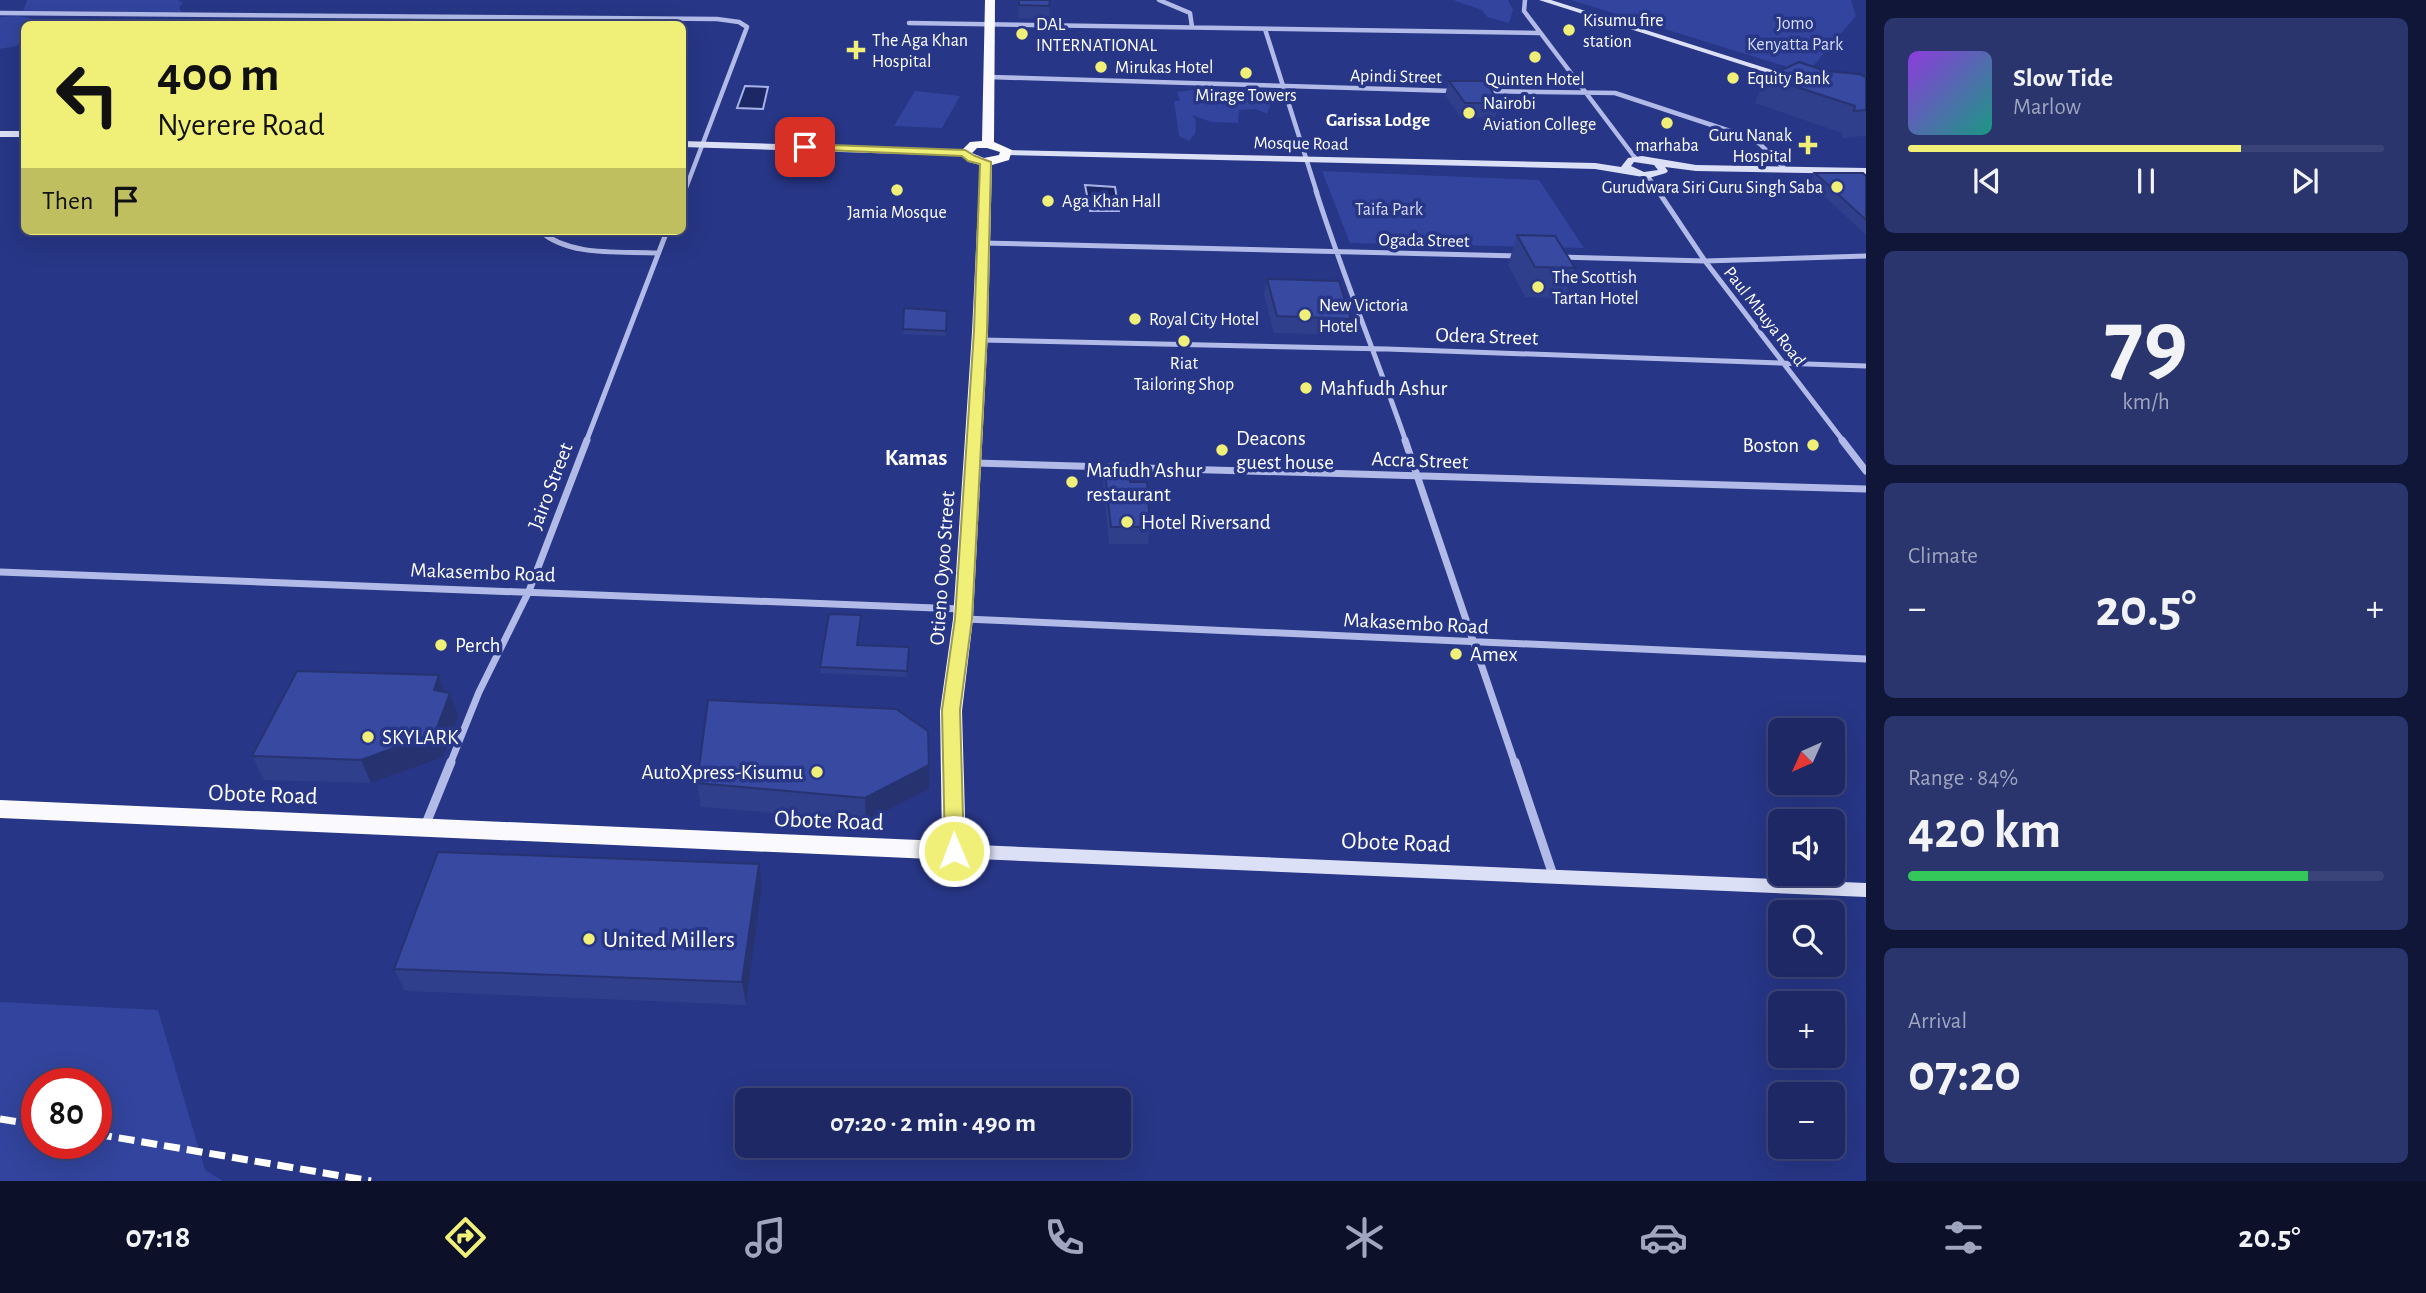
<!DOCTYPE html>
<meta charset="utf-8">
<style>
body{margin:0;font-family:"Alegreya Sans",sans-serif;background:#2a346d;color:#f1f3f6;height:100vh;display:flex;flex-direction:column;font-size:26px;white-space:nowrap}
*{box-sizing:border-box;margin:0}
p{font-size:23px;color:#a0a6bf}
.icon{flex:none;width:38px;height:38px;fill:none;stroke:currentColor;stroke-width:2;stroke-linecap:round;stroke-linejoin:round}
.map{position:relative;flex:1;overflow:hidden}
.panel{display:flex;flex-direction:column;gap:18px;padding:18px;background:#101637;width:560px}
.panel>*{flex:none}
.guide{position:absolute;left:21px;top:21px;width:665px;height:214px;border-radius:10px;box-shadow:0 7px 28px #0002,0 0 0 2px #3b4478;background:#f0ef78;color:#111;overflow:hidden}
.needle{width:46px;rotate:225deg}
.fabs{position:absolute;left:1768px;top:718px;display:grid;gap:14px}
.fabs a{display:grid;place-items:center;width:77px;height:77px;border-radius:10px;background:#1d2864;box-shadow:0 7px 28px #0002,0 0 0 2px #3b4478;font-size:35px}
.speed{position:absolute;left:21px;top:1068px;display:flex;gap:14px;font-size:35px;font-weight:700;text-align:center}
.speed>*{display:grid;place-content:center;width:91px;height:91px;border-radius:50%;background:#1d2864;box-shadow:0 7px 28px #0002,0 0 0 2px #3b4478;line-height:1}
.speed .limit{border:10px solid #d22;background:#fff;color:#111}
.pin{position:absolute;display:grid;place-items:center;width:60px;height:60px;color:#fff;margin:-30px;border-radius:14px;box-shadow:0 4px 10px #0006}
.me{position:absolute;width:77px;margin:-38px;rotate:359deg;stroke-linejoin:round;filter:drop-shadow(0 0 5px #0008)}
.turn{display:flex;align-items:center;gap:24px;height:147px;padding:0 21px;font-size:32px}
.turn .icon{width:91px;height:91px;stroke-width:2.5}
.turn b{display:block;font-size:49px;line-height:60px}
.then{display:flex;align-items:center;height:66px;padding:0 21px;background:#0003;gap:14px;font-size:26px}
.big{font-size:52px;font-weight:600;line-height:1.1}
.panel .tile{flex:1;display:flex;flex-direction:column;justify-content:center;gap:10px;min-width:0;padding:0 24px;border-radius:10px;background:#2a346d}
.panel .dial{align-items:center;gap:0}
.dial b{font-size:91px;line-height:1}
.song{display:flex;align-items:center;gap:21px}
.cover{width:84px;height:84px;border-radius:10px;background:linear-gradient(135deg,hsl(270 70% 55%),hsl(170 70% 35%))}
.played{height:7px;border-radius:4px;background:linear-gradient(90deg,#f0ef78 70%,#3b4478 70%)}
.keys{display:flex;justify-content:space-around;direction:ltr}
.heat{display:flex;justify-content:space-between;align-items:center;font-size:38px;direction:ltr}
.charge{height:10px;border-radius:5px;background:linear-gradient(90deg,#34c759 84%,#3b4478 0)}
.trip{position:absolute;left:735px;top:1088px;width:396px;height:70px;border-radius:10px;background:#1d2864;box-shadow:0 7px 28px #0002,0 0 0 2px #3b4478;font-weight:600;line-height:70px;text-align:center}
.dock{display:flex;height:112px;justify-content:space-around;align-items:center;background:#0c1028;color:#a0a6bf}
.dock .icon{width:49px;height:49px}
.dock .active{color:#f0ef78}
.dock b{font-size:32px;color:#f1f3f6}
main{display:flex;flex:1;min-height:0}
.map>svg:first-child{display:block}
</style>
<main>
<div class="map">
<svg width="1866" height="1181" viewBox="0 0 1866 1181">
<rect width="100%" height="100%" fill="#273686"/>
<path fill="#32449d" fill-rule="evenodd" d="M27,0H178L183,3L179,7L182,12L23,11Z
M1453,0H1508L1513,10L1509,23L1487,17L1482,10Z
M1571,0H1851L1856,16L1807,73Z
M18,16L45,21L43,24H24V40L16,46L0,49V17Z
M75,19L226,20L222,24H67L65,21Z
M1201,89L1268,93L1273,97L1267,114L1256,109L1239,110L1238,123L1211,122L1192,115L1196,120L1195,134L1189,141L1179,136L1174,101H1180L1177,92Z
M915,91L960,96L942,128L894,126Z
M1322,171L1539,180L1584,248L1350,243Z
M0,1002L158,1010L205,1170L223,1181H0ZM37,1083H96V1143H37Z"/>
<path fill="#1c2766" stroke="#a7b3e8" stroke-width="2" d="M745,86L768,87L763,109L737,108Z
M1085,185L1115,187L1119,211H1090Z"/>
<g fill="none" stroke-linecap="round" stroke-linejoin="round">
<path stroke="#b2bbe8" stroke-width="4.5" d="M1159,0L1190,13L1192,27
M1525,0L1524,11L1636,159
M0,13L717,19L739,22L747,27L684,193
M909,23L1539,33
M1265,29L1317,193
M989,77L1453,91
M1482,91L1615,93L1748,137L1760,144L1784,168
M1647,175L1659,193"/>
<path stroke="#b2bbe8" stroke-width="5" d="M1316,191C1343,276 1377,358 1406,442
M1658,191L1705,261L1844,442
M682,198L685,191
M540,231C570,257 619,251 657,253
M982,243L1519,256
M1559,257L1705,261L1866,256
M981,340L1387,349L1866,366
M586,442L667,231"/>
<path stroke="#b2bbe8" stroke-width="7" d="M1405,440L1515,764
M1842,440L1866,471
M975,463L1866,489
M0,572L961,609
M965,619L1866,659
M450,764L479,692L529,591L587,440"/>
<path stroke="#b2bbe8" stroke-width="9" d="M1515,762L1553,875
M425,826L451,762"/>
<path fill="#dce0f7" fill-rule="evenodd" d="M1539,0H1551L1797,78L1790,80Z
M0,131H24V137H0Z
M682,141L965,150L970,153L965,156L682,147Z
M1007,150L1595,163L1621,167L1628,158L1642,156L1696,165L1866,168V174L1696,171L1665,167L1668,171L1666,173L1649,178L1595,169L1004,155L1002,153ZM1634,162L1654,165L1658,170L1644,172L1631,166Z
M954,844L1866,883V897L954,858L948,856L946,851L948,846Z"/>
<path fill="#fafafe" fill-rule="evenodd" d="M985,0H995L994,142L1012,150L1009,160L992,165L988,332L973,619L962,711L966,851L962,858L954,860L0,818V800L942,841L940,711L953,619L972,332L980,165L969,162L959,153L970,142L982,141ZM977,148H987L1000,152L999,155L984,158L972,153Z"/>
<path stroke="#fff" stroke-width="7" stroke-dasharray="16 7" stroke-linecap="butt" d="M0,1119L37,1125
M96,1134L371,1181"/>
</g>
<path fill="#303f8b" d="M1019,0H1050L1049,19L1018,18Z
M1826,71L1866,77V136L1842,138V133L1755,103L1766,77Z
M1449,81L1499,103L1495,117L1461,118L1445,95Z
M1815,173L1866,176V235L1810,183Z
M1517,235L1575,268L1564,298L1525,297L1508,265Z
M1267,279L1351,319L1347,335L1274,333L1264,295Z
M904,308L947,311L946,336L903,334Z
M1104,464L1130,482L1150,527L1148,544H1109L1103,481Z
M861,621L858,645L909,652L907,677L821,673L820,667Z
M439,675L445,692L458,717L443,757L371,783L264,780L252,756Z
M697,783L929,789L866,821L701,807Z
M762,887L746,1005L405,991L394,969Z"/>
<path fill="#273371" d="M439,675L447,698L434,690Z
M450,693L458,717L443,757L371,783L361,760Z
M929,765V789L866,821L865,798Z
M759,864L762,887L746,1005L742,982Z"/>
<path fill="#3849a2" stroke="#273371" stroke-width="2" d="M1019,0H1050L1049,6L1019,5Z
M1799,62L1826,71L1859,74L1866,77V110L1854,111L1855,106L1766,77Z
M1449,81H1486L1499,103H1465Z
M1815,173H1863L1866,176V220Z
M1517,235L1555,236L1575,268L1535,267Z
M1267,279L1339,281L1351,319L1277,316Z
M904,308L947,311L946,331L903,329Z
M1104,464L1128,466L1130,482H1147L1150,527H1111Z
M829,614L861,615L857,645L909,647L907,671L820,667Z
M297,671L439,675L434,690L450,693L435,733L361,760L252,756Z
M708,700L896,709L928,731L929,765L865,798L697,783Z
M438,852L759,864L742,982L394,969Z"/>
<path fill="#f0ef78" stroke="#9c9b4e" stroke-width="2" d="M805,144L965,150L975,156L991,162L987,331L972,619L960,710L964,851L961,857L954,859L947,857L945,851L942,710L955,619L974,331L980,164L968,161L962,156L802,149L800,147Z"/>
<g fill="#f0ef78" stroke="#273686" stroke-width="2.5">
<circle cx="1569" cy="30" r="7"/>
<circle cx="1022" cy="34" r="7"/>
<path d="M852.5 39.5h7v7h7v7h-7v7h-7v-7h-7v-7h7z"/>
<circle cx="1535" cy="57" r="7"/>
<circle cx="1101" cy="67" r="7"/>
<circle cx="1246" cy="73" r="7"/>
<circle cx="1733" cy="78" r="7"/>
<circle cx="1469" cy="113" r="7"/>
<circle cx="1667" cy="123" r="7"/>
<path d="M1804.5 134.5h7v7h7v7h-7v7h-7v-7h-7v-7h7z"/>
<circle cx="1837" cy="187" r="7"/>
<circle cx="897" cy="190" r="7"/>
<circle cx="1048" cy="201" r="7"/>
<circle cx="1538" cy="287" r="7"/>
<circle cx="1305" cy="315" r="7"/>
<circle cx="1135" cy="319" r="7"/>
<circle cx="1184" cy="341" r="7"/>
<circle cx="1306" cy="388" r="7"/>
<circle cx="1813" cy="445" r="7"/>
<circle cx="1222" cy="450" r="7"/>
<circle cx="1072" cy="482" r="7"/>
<circle cx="1127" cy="522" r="7"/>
<circle cx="441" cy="645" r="7"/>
<circle cx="1456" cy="654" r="7"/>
<circle cx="368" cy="737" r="7"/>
<circle cx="817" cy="772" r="7"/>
<circle cx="589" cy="939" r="7"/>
</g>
<g text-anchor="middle" stroke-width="7" stroke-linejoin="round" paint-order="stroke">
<g font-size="18" fill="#fff" stroke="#273686" text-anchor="start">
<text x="1583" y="26">Kisumu fire<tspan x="1583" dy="21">station</tspan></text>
<text x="1036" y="30">DAL<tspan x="1036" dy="21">INTERNATIONAL</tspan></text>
<text x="872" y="46">The Aga Khan<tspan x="872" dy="21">Hospital</tspan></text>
<text x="1115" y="73">Mirukas Hotel</text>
<text x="1747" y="84">Equity Bank</text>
<text x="1535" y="85" text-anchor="middle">Quinten Hotel</text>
<text x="1246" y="101" text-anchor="middle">Mirage Towers</text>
<text x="1483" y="109">Nairobi<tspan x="1483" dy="21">Aviation College</tspan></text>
<text x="1792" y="141" text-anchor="end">Guru Nanak<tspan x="1792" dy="21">Hospital</tspan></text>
<text x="1667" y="151" text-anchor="middle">marhaba</text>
<text x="1823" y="193" text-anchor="end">Gurudwara Siri Guru Singh Saba</text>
<text x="1062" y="207">Aga Khan Hall</text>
<text x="897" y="218" text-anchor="middle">Jamia Mosque</text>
<text x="1552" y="283">The Scottish<tspan x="1552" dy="21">Tartan Hotel</tspan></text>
<text x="1319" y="311">New Victoria<tspan x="1319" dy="21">Hotel</tspan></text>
<text x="1149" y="325">Royal City Hotel</text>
<text x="1184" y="369" text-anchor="middle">Riat<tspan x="1184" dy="21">Tailoring Shop</tspan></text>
</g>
<g font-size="18" fill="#d6dbf6" stroke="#273686">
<text x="1795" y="29">Jomo<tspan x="1795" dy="21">Kenyatta Park</tspan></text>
<text x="1389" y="215">Taifa Park</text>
</g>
<g font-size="18" fill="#fff" stroke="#273686">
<text transform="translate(1396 76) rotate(1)" y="6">Apindi Street</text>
<text transform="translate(1301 143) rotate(1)" y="6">Mosque Road</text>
<text transform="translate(1424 240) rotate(1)" y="6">Ogada Street</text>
<text transform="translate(1765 316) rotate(52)" y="6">Paul Mbuya Road</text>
</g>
<g font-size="19" font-weight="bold" fill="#fff" stroke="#273686">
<text x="1378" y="126">Garissa Lodge</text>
</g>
<g font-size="21" fill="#fff" stroke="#273686">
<text transform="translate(1487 336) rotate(2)" y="7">Odera Street</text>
<text transform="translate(1420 460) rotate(2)" y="7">Accra Street</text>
<text transform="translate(550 486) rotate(-69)" y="7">Jairo Street</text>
<text transform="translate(942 568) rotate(-86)" y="7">Otieno Oyoo Street</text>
<text transform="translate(483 572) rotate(2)" y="7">Makasembo Road</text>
<text transform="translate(1416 623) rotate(3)" y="7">Makasembo Road</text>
</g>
<g font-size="21" fill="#fff" stroke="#273686" text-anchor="start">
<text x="1320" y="395">Mahfudh Ashur</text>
<text x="1236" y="445">Deacons<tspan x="1236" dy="24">guest house</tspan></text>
<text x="1799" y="452" text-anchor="end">Boston</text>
<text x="1086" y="477">Mafudh Ashur<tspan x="1086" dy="24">restaurant</tspan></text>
<text x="1141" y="529">Hotel Riversand</text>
<text x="455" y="652">Perch</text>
<text x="1470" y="661">Amex</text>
<text x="382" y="744">SKYLARK</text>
<text x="803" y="779" text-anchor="end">AutoXpress-Kisumu</text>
</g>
<g font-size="23" font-weight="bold" fill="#fff" stroke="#273686">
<text x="916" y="465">Kamas</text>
</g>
<g font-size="24" fill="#fff" stroke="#273686">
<text transform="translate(263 794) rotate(2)" y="8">Obote Road</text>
<text transform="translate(829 820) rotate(2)" y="8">Obote Road</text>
<text transform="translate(1396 842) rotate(2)" y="8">Obote Road</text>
</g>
<g font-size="24" fill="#fff" stroke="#273686" text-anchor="start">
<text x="603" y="947">United Millers</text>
</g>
</g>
</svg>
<div class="fabs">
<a><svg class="needle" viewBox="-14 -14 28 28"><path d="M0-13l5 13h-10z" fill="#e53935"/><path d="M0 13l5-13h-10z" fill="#a0a6bf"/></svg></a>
<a><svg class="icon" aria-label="sound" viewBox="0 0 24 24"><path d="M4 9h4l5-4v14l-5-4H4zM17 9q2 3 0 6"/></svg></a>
<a><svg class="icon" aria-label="search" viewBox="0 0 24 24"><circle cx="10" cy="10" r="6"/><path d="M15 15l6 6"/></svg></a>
<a>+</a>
<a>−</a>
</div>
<div class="speed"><div class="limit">80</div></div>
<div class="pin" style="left:805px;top:147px;background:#d93025"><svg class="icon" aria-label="arrive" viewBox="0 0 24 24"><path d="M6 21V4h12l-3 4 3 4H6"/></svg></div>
<svg class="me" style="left:954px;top:851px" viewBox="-20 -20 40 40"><circle r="17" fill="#f0ef78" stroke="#fff" stroke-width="3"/><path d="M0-11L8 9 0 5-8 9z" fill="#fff"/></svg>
<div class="trip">07:20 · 2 min · 490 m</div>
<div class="guide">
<div class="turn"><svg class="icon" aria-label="left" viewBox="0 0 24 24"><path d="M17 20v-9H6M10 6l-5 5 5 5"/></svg><div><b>400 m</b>Nyerere Road</div></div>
<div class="then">Then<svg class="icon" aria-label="arrive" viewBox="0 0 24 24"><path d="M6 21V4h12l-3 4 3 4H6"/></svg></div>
</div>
</div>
<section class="panel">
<div class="tile">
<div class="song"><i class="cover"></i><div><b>Slow Tide</b><p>Marlow</p></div></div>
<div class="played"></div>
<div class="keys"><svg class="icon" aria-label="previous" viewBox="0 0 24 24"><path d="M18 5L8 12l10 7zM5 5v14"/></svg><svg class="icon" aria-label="pause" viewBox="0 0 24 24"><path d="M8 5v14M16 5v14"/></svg><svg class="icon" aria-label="next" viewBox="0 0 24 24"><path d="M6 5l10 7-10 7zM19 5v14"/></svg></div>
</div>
<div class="tile dial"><b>79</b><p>km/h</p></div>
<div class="tile"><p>Climate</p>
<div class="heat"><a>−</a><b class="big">20.5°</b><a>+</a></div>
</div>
<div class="tile"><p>Range · 84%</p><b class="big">420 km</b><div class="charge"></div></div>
<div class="tile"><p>Arrival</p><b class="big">07:20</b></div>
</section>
</main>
<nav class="dock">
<b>07:18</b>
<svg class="icon active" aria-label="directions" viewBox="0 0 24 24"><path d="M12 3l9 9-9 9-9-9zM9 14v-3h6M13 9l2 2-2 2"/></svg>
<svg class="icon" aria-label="music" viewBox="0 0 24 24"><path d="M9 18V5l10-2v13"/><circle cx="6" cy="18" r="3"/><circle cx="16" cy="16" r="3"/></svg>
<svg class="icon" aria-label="phone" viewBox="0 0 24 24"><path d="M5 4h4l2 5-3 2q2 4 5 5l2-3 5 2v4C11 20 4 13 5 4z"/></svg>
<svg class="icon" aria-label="climate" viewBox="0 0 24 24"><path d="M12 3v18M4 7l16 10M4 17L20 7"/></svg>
<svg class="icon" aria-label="car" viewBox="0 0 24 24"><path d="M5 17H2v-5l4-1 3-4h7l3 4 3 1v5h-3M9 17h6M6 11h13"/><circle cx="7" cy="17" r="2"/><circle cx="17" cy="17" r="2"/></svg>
<svg class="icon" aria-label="filters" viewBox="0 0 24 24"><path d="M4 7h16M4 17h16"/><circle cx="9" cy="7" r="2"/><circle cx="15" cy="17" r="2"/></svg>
<b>20.5°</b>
</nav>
